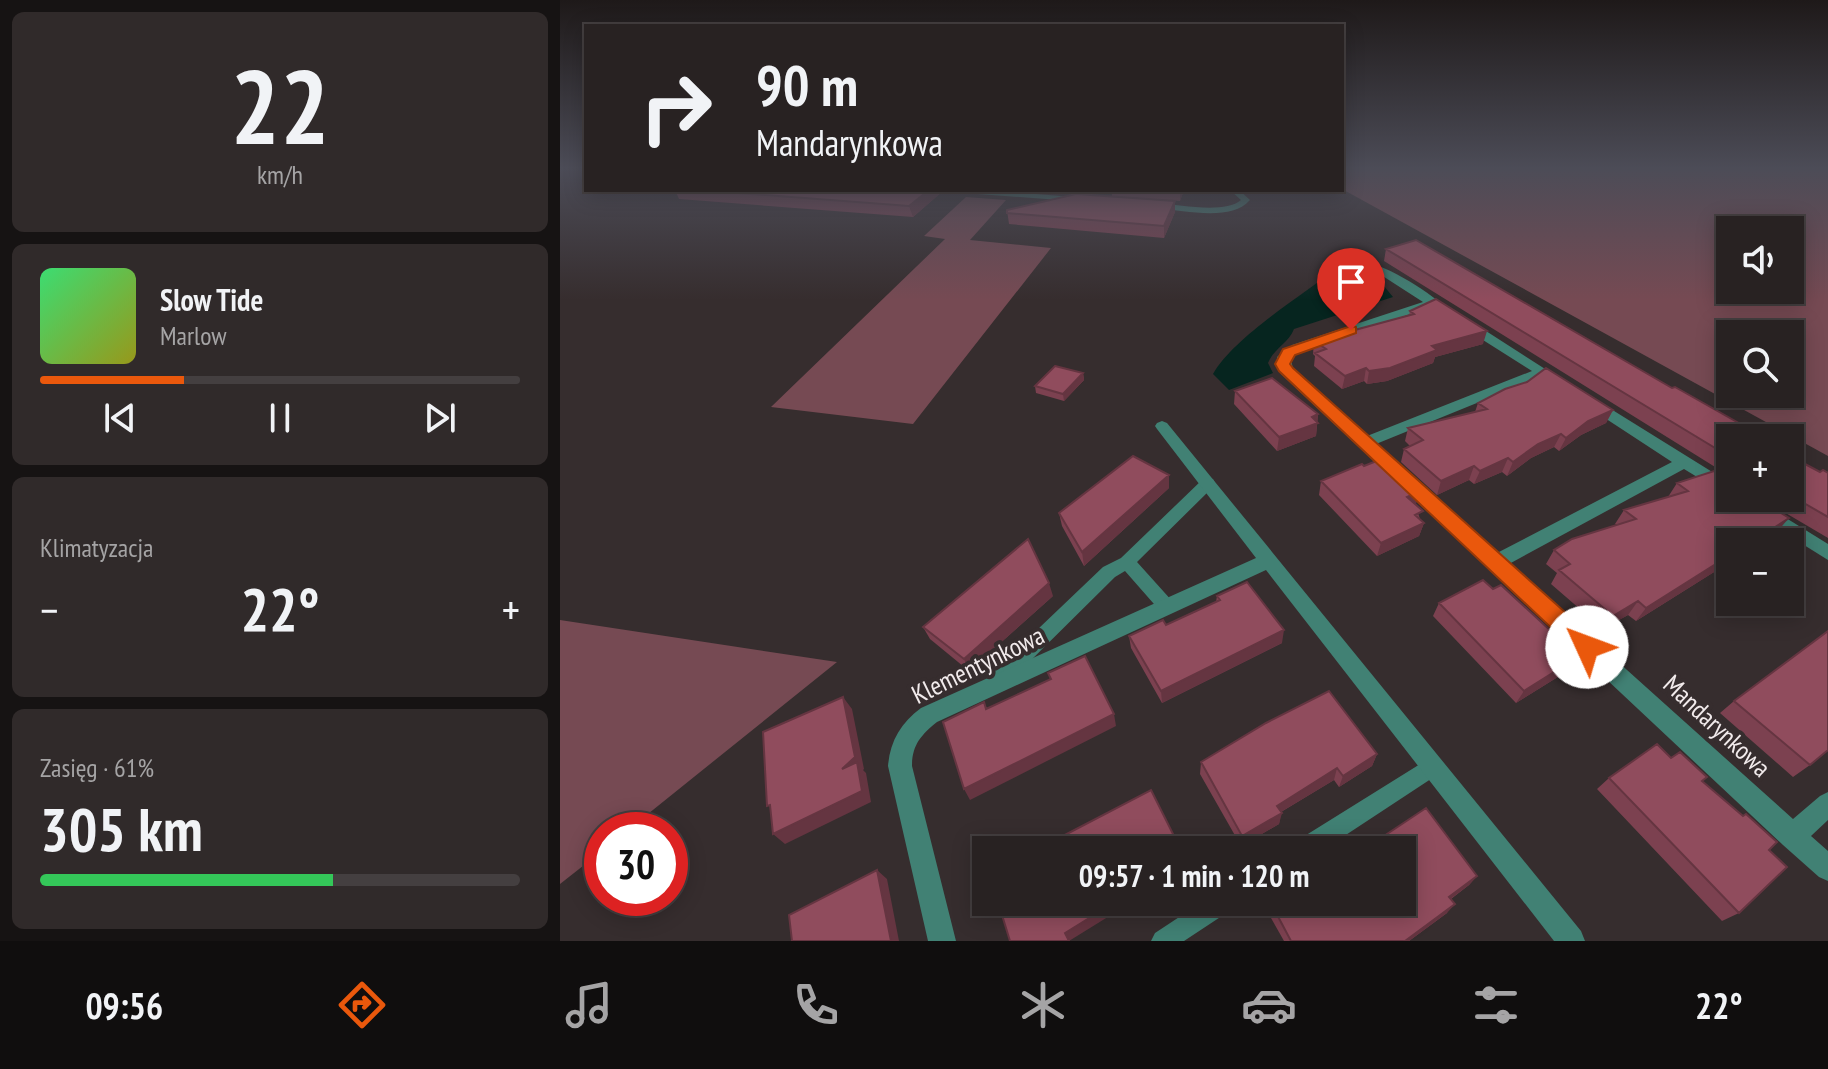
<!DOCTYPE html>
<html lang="pl">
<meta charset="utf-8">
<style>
body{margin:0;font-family:"PT Sans Narrow",sans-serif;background:#302a2a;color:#f1f3f6;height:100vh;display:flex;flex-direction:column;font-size:30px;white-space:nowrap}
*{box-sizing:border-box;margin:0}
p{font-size:26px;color:#a5a4a5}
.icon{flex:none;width:44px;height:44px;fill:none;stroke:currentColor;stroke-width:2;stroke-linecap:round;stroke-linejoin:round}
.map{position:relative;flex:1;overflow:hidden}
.sheet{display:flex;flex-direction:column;gap:12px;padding:12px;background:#161313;width:560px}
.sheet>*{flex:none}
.banner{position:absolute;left:24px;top:24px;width:760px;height:168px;border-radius:0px;box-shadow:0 4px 20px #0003,0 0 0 2px #443f40;background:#282222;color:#f1f3f6;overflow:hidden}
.tools{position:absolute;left:1156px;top:216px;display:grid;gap:16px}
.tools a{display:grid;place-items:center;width:88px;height:88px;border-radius:0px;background:#282222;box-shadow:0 4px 20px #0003,0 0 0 2px #443f40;font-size:40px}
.speed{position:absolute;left:24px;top:812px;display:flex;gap:16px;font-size:40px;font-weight:700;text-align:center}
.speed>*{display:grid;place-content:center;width:104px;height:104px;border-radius:50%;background:#282222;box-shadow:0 4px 20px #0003,0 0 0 2px #443f40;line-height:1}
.speed .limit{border:12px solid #d22;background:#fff;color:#111}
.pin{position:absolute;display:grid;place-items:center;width:68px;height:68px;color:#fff;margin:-82px -34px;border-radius:50% 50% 50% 0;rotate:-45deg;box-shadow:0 0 8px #0007}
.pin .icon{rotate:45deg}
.me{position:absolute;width:88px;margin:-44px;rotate:313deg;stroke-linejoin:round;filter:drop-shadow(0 0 6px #0008)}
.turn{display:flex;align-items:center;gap:28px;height:168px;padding:0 40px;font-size:36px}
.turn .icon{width:104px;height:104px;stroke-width:2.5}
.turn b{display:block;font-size:56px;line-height:68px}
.big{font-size:60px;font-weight:700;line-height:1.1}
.sheet .card{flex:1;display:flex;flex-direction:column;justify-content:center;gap:12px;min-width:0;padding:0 28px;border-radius:12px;background:#302a2a}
.sheet .dial{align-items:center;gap:0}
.dial b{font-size:104px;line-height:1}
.song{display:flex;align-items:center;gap:24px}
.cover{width:96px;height:96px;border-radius:12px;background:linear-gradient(135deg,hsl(140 70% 55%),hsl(60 70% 35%))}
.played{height:8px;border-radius:4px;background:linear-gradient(90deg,#ea580c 30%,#443f40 30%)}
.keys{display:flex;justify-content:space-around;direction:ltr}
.heat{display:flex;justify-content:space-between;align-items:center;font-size:44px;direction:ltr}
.charge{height:12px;border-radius:6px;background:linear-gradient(90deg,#34c759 61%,#443f40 0)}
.trip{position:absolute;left:412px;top:836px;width:444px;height:80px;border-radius:0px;background:#282222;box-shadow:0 4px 20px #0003,0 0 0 2px #443f40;font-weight:700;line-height:80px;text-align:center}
.tabs{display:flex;height:128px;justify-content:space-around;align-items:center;background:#100e0e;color:#a5a4a5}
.tabs .icon{width:56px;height:56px}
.tabs .on{color:#ea580c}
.tabs b{font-size:36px;color:#f1f3f6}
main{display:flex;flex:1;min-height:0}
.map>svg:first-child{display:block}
</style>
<main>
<section class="sheet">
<div class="card dial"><b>22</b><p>km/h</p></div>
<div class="card">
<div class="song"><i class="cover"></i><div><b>Slow Tide</b><p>Marlow</p></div></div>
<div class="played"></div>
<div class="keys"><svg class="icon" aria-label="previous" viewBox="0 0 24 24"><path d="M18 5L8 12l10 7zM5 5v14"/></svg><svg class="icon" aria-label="pause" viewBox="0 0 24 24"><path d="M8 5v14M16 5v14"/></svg><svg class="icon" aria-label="next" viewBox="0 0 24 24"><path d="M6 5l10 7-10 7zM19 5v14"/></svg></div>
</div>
<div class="card"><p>Klimatyzacja</p>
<div class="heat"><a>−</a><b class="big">22°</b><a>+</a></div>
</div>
<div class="card"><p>Zasięg · 61%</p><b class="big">305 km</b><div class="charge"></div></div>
</section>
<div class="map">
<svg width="1268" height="941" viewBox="0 0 1268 941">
<rect width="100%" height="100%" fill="#362d2e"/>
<path fill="#764a53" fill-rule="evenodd" d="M782,168H1268V456L782,189ZM1170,230H1230V290H1170ZM1170,334H1230V394H1170Z
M406,197L446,200L410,240L491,248L353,424L211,407L385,239L364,236Z
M0,620L277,662L68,830H42V851L0,884Z"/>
<path fill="#06251f" d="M778,267H786L798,275L814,274L833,297L734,329C728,344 714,348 708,363L713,373L669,390L653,374C674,337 743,295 778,267Z"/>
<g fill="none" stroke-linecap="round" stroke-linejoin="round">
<path fill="#418174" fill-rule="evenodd" d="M387,190H424L514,197L518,199L514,201L391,192Z
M670,190H679L690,200C671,222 625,210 599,209L595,206L599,203C620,205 665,214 681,200Z
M648,478L653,479L655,483L653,487L577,562L613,602L615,607L613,612L607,614L601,612L565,571L555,577L445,686L438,688L431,686L429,680L431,674L543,567L561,558L643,479Z
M873,756L880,759L883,766L880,773L763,850H732L735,842Z
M642,902H675L671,910L624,941H591L595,933Z"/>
<path fill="#418174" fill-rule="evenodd" d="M797,261C819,260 868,291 884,306L878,310L871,307L742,351L731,358L733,370L807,436L972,371L904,328V322H912L1007,383L1000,387L981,377L816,444L937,553L1112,462L1028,407L1026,404L1028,401H1038L1170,483V497L1124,469L949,564L1233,819L1260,796L1268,792V820L1251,836L1268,851V881L1259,877L1223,845L721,374L717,357L732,345L863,302L818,273L797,265Z
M602,421L607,423L1021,931L1025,941H994L706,570L377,722C361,735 352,745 352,766L396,941H368L328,766C330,741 341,723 361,708L696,558L597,429L595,426L597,423Z
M1173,498H1194L1268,544V560L1175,502Z"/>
</g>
<path fill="#7c4150" d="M115,190H384L353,217L119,199Z
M552,190H624L620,201L552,196Z
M615,201V212L604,238L449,224L447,210Z
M826,249L1112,388L1184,426L1170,438V480L1166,477L1168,475L824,261Z
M850,311L923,344L875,357L873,363L827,381L807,384L804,381L782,389L754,366L755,356L753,354L754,341L849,315Z
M523,373L524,380L504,401L476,393L475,386Z
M675,391L758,414L756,436L717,451L674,404Z
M918,403L1053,410L1046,423L1021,435L999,451L994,447L971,458L947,476L942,472L914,484L909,480L877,495L841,462L844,449L850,446L845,441L848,428L915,412Z
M1230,456L1260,472L1268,473V538L1200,498H1230Z
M804,466L855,504L860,519L864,523L859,536L817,556L759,495L761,481Z
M1117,483L1217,532L1201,542H1170V562L1076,621L1068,615L1043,629L991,584L997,573L986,564L994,550L1057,525L1055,524L1064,510L1108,497Z
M609,488L524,566L502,526L499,513Z
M493,596L409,671L370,639L363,627Z
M657,596L722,643L602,703L571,648L569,636L606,625L656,602Z
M879,603L1000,653L1010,662L1001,675L956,703L873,616Z
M1174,701L1250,765L1233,777L1160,713Z
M817,754L812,766L779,787L774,780L721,812L719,824L681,846L640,774L641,762Z
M1111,758L1142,781L1209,850L1179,913L1162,921L1037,789L1049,778Z
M917,876L909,885L891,899L887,913L849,941H724L711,918L714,909Z"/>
<path fill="#653541" d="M369,190H384L353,217L349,206Z
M620,190H624L620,201Z
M615,201V212L604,238V226Z
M927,331L923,344L875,357L873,363L827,381L807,384L809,371L872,346Z
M806,368L804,381L782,389L785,376Z
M523,373L524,380L504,401L503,394Z
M1053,410L1046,423L1021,435L999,451L1006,438L1028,421Z
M758,414L756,436L717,451L719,437L752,417Z
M1001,434L994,447L971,458L947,476L953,462L978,444Z
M948,458L942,472L914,484L920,471Z
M914,466L909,480L877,495L881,481Z
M609,475V488L524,566L522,552Z
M860,491L856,504L847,497Z
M1229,518L1217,532L1201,542H1192Z
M864,523L859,536L817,556L821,543Z
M1170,555V562L1076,621L1086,608Z
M489,583L493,596L409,671L404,659Z
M1078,601L1068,615L1043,629L1053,616Z
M724,630L722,643L602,703L601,691Z
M1010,662L1001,675L956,703L964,691Z
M283,697L292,709L304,769L303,770L306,773L311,802L225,844L213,834Z
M554,714L556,726L410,800L404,789Z
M817,754L812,766L779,787L783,776Z
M777,768L774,780L714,816L717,806Z
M722,813L719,824L681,846L682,836Z
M317,870L327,879L339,941H331Z
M917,876L909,885L881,906L889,897Z
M555,902H572L509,941L505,933Z
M895,904L887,913L849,941H845Z"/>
<path fill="#904c5d" stroke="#653541" stroke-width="2" d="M139,190H369L349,206Z
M516,194L615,201L604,226L447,213V210Z
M856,240L1112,388L1115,387L1184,426L1181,427L1199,438H1170V457L826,249Z
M876,299L927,331L872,346L877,350L830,368L809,371L806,368L785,376L755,353L766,349L754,341L854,314L850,311Z
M495,366L523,373L503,394L475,386Z
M986,368L1053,410L1028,421L1006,438L1001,434L978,444L953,462L948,458L920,471L914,466L881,481L844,449L863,440L848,428L927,409L918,403L945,389L967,382Z
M712,378L758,414L752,417L758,423L719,437L675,391Z
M573,456L609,475L522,552L499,513Z
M1230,456L1260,472L1263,470L1268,473V517L1230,495Z
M824,458L860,491L847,497L863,511L855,515L864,523L821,543L761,481L802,464L804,466Z
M1154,471L1170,481V498H1197L1229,518L1192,542H1170V555L1086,608L1078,601L1053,616L999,570L1010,564L994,550L1012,539L1076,519L1064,510L1128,491L1117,483Z
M468,539L489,583L404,659L363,627Z
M923,580L933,589L941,585L1006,645L998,651L1010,662L964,691L879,603Z
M687,582L724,630L601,691L569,636L603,620L606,625L660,600L657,596Z
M1268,631V750L1250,765L1174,701Z
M525,656L554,714L404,789L383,722L424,702L426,709L491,679L488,673Z
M769,691L817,754L783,776L777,768L717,806L722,813L682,836L641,762L706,723Z
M283,697L295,757L282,769L297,762L302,791L213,834L210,805L207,806L203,732Z
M1097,744L1111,758L1120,752L1147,777L1142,781L1183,816L1186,814L1217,842L1209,850L1227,867L1179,913L1049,778Z
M591,790L621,850H476Z
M866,808L917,876L889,897L895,904L845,941H731L714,909L724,902H842V850H803Z
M317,870L331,941H232L229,915Z
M438,902H555L505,933L509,941H450Z"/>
<linearGradient id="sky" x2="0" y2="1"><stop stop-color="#1e1919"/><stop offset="0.56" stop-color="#4c4c57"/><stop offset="1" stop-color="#4c4c57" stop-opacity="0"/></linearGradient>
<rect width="1268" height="300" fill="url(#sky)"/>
<path fill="#ea580c" stroke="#983908" stroke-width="2" d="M791,326L796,327V333L735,355L730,364L733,368L1035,639L1038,647L1035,654L1027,657L1019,654L719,371L715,364L723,349Z"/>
<g text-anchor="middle" stroke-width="8" stroke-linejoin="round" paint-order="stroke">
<g font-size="26" fill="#f2ebec" stroke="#362d2e">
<text transform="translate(418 665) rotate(-26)" y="9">Klementynkowa</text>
<text transform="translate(1157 726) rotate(43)" y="9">Mandarynkowa</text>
</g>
</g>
</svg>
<div class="tools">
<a><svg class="icon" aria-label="sound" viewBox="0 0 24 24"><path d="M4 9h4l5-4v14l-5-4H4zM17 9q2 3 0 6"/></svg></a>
<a><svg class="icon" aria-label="search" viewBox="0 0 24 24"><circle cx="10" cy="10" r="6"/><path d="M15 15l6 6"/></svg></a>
<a>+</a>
<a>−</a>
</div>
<div class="speed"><div class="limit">30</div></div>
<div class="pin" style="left:791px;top:330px;background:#d93025"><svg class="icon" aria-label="arrive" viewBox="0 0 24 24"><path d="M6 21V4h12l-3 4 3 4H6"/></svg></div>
<svg class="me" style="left:1027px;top:647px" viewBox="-20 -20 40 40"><circle r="19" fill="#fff"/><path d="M0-13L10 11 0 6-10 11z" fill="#ea580c"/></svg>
<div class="trip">09:57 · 1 min · 120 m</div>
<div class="banner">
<div class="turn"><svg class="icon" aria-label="right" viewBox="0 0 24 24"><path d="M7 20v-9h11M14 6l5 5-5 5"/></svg><div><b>90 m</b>Mandarynkowa</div></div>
</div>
</div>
</main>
<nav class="tabs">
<b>09:56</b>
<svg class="icon on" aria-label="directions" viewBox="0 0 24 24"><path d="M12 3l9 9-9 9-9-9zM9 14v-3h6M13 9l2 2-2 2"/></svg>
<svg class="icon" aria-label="music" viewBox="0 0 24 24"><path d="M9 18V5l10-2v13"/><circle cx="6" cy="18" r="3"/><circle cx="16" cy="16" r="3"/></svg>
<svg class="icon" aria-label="phone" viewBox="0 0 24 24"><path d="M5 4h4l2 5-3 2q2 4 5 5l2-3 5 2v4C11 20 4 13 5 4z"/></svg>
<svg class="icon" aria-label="climate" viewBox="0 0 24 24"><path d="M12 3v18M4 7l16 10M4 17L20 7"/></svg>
<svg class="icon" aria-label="car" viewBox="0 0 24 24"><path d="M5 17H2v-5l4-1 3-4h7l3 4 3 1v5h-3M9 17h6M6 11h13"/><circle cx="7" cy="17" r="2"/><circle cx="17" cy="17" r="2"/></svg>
<svg class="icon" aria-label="filters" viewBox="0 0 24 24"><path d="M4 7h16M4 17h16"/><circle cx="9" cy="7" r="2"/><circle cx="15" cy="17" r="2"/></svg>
<b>22°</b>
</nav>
